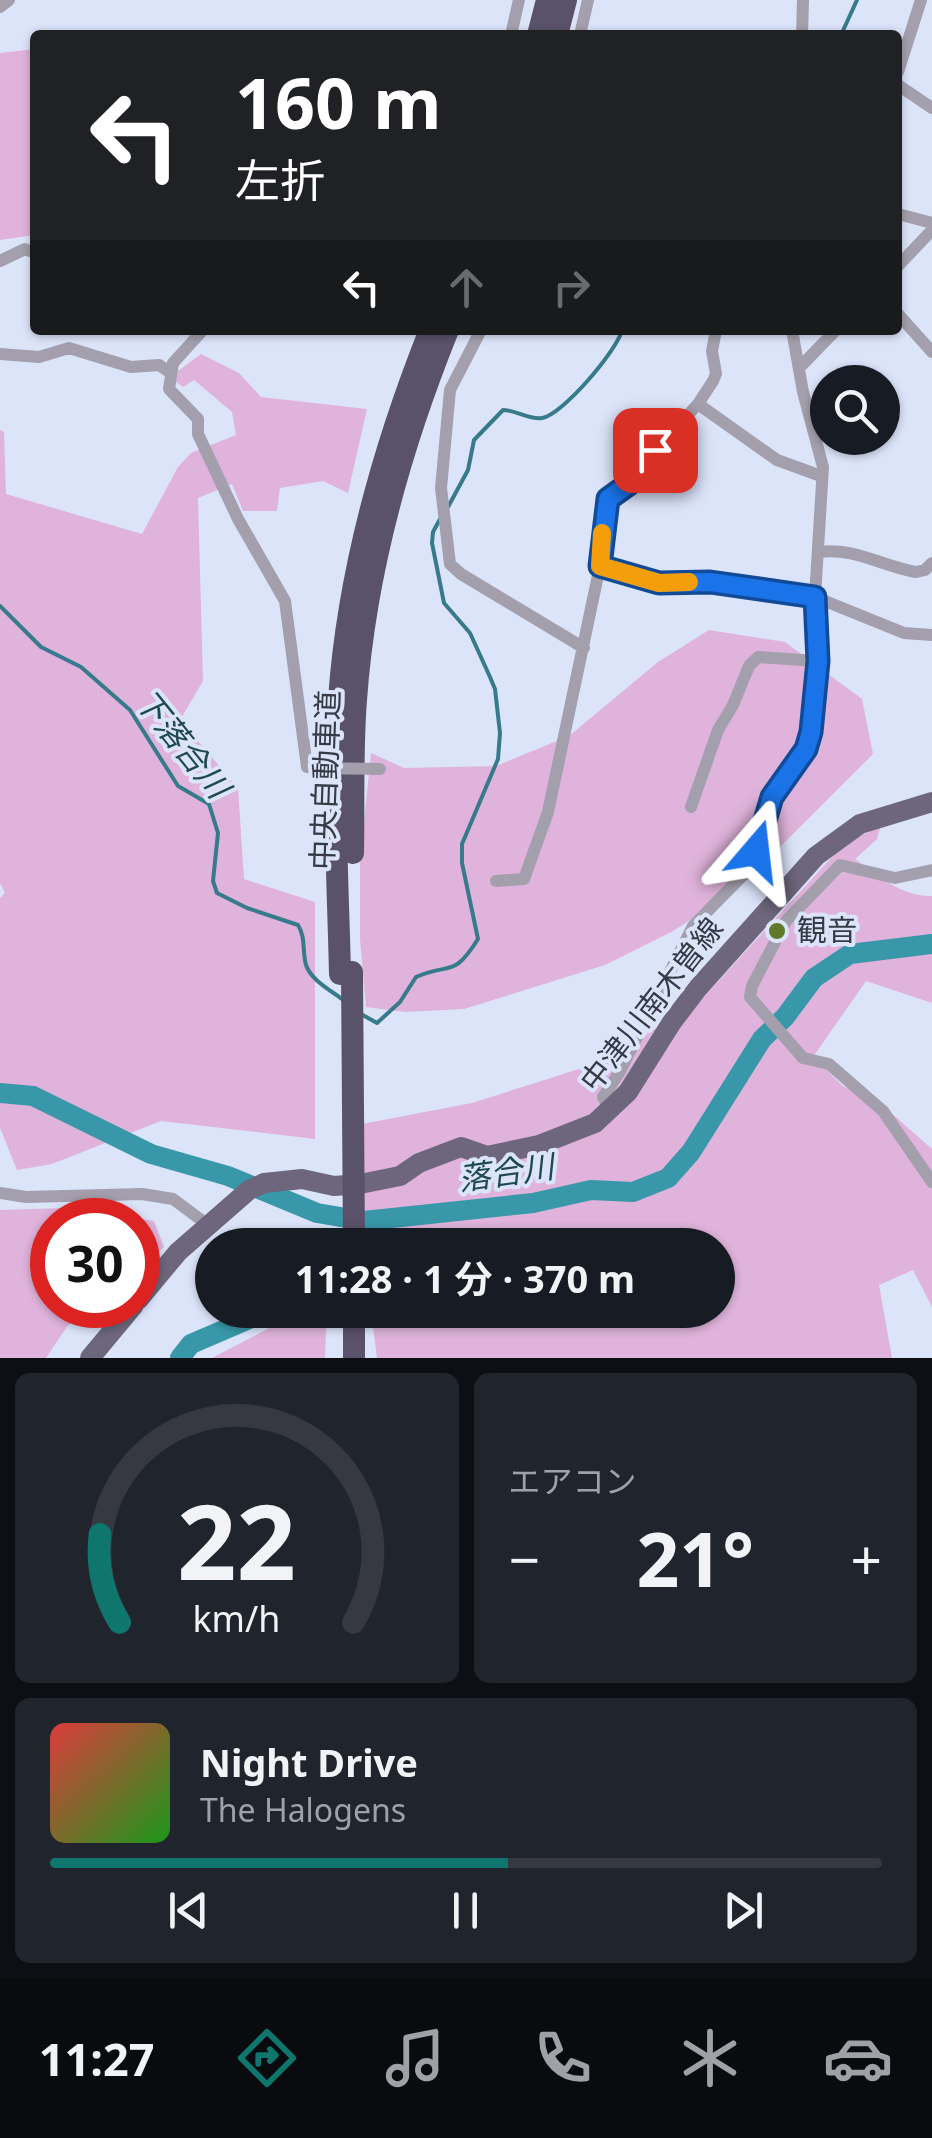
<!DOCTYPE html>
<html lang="ja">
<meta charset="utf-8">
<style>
body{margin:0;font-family:"Noto Sans","Noto Sans JP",sans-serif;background:#20242c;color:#f1f3f6;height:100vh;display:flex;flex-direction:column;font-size:38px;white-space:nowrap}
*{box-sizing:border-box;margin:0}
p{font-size:32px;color:#9ea1a6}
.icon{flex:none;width:55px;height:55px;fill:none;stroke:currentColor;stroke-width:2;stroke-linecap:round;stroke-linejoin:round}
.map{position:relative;height:1358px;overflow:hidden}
.panel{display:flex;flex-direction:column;gap:15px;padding:15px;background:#0d0f14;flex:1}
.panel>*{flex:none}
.banner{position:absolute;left:30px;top:30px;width:872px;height:305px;border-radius:10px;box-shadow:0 2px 8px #0004;background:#202124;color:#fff;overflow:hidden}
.fabs{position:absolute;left:810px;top:365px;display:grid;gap:20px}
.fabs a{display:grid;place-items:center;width:90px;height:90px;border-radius:50%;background:#171b24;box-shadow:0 2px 8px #0004;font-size:50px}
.speed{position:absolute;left:30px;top:1198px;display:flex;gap:20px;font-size:50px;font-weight:700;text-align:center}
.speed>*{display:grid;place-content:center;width:130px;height:130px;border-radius:50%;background:#171b24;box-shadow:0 2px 8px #0004;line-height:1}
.speed .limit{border:15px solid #d22;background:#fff;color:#111}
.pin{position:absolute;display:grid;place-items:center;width:85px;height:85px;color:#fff;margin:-42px;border-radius:20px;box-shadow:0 5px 15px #0006}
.me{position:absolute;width:110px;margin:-55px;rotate:17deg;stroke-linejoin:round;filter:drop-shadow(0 0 8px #0008)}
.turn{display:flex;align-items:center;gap:35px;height:210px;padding:0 40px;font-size:45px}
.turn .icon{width:130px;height:130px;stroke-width:2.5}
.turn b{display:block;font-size:70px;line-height:85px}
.lanes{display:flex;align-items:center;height:95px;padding:0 40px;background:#0003;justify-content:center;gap:50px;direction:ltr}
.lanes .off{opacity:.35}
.big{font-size:75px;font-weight:700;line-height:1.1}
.panel .card{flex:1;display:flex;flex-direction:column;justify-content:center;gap:15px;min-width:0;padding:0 35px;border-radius:15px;background:#20242c}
.panel .dial{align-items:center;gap:0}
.dial svg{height:260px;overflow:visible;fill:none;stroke:#363941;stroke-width:7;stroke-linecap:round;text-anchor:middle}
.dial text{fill:#f1f3f6;stroke:none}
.song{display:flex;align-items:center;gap:30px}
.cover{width:120px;height:120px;border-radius:15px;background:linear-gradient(135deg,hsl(0 70% 55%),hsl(120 70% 35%))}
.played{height:10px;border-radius:5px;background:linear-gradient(90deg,#0f766e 55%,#363941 55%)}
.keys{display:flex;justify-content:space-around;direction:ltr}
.heat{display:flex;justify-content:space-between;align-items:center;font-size:55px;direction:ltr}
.panel .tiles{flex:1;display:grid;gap:15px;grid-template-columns:1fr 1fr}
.card:last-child{grid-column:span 2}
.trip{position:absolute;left:195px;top:1228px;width:540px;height:100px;border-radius:50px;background:#171b24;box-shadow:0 2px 8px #0004;font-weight:700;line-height:100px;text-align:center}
.tabs{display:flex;height:160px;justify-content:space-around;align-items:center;background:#090b0e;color:#9ea1a6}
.tabs .icon{width:70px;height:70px}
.tabs .on{color:#0f766e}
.tabs b{font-size:45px;color:#f1f3f6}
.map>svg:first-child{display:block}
</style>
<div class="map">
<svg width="932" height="1358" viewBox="0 0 932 1358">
<rect width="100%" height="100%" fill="#dce4fa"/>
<path fill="#dfb3db" d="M35,49V235L0,240V53Z
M201,354L239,373L261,397L367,409L348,493L323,481L280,488L277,511H243L232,484L198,498L203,681L180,720L238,788L244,879L315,902V1139L161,1121L52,1164L17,1170L0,1128V898L5,893L0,883V430L4,432L6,494L142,534L178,467L191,453L236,435L232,412L194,380L183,387L176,382L178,371Z
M709,630L785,642L862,699L873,754L736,891L673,931L605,965L464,1009L405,1012L366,1007L360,939V862L371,753L404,768L496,766L569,736L658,662Z
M881,825L877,839L855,859C879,876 902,897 932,896V1003L866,981L813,1057L843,1086L889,1111L932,1149V1307L913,1270L879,1285L892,1358H377L371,1310H718V1245H364L362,1124L472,1103L601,1062L700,1001L843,845Z
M67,1208L154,1221L164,1247L138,1269V1220H52V1305H93L68,1325L46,1358H0V1210Z
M304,1310H327L325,1358H212Z"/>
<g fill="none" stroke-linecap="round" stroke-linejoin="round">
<path stroke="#377b8b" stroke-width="4" d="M841,35L857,0
M448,507L468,470L474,440L503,410C516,410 529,420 542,418C562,415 617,351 622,330
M0,606L41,647L81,667L130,710L178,786L209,804L218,833L213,881L217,893L247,908L298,925C306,938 302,951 306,965C311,980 330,990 342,999
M361,1014L377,1023L400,1002L416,977C450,962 453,979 478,939L462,863V844L498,759L500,733L495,689L490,677L470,633L444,603L432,543L433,532L440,519"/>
<path stroke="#3897a9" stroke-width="20" d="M0,1093L33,1096L151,1154L228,1176L317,1213L364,1221L533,1203L591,1190L633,1192L668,1178L691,1152L762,1039L785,1017L814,978L850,954L932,944
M180,1358L191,1344L270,1310"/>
<path stroke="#a39fac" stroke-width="12" d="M0,7L9,0
M511,35L519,0
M580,35L588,0
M802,35L803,0
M898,72L921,0
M898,85L932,108
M898,214L932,223
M0,261L25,249L35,253
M898,266L932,230
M898,314L932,352
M203,330L173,363L169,389L198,419V434L238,519L285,601L307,767L316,768
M481,330L450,390L441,488L450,564L461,574L584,648
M0,354L39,357L69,348L131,367L159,365L171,373
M799,368L836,330
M698,404L777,460L821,476
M818,552C855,547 881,566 916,572L925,570L932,563
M600,566L659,583L710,582L815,597L904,633L932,635
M691,807L718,730L733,705L749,666L758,657L817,661
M932,870L895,878L840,865L786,921L752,986L750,997L803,1058L829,1064L883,1111L932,1182
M496,881L524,879L548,812L600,566L602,528L609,499L633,481L655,450L698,404L713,381L716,374L712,351L716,330
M611,1111L603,1097L619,1073L693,926L744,874L773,797L806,749L811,732L817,661L815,597L823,467L803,392L792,330
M0,1193L26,1197L142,1194L173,1199L208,1225"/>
<path stroke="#6d667c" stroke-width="20" d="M138,1300L178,1252L249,1190L264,1183L302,1179L334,1186L360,1184L400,1176L419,1163L461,1147L487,1156L539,1145L595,1123L628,1092L672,1022L698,988L816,856L860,824L932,802
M90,1358L134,1305"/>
<path stroke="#5a526a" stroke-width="22" d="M538,35L547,0
M557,35L566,0
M353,853C354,803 352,751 356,700C365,572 400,449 448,330
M340,974C338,883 332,790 339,699C348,572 383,448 430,330
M354,1310V1358"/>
<path stroke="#a39fac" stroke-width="12" d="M316,768L380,769"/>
<path stroke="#5a526a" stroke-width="22" d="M352,972L354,1245"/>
</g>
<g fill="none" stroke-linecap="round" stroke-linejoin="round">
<defs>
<path id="route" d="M655,450L633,481L608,499L600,566L659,583L710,582L815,597L818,661L811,732L806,749L772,797L756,851"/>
</defs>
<use href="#route" stroke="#114b97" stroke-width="25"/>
<use href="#route" stroke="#1a73e8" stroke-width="18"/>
<path stroke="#f59e0b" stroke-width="18" d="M602,533L600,566L659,583L689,582"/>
</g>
<circle fill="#60792b" stroke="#dce4fa" stroke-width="4" cx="777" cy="931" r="10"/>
<g text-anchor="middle" stroke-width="8" stroke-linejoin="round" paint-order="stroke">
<g font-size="30" fill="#363a45" stroke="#dce4fa">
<text transform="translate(326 780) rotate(-88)" y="10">中央自動車道</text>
<text transform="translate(652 1005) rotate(-52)" y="10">中津川南木曽線</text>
</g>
<g font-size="30" fill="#363a45" stroke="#dce4fa" text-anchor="start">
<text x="797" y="941">観音</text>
</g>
<g font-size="32" font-style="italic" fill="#1f4952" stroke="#dce4fa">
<text transform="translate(182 744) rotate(51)" y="11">下落合川</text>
<text transform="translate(506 1173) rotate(-8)" y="11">落合川</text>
</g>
</g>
</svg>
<div class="fabs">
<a><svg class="icon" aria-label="search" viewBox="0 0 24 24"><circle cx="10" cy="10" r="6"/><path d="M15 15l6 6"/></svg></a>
</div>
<div class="speed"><div class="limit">30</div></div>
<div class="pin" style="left:655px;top:450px;background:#d93025"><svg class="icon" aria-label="arrive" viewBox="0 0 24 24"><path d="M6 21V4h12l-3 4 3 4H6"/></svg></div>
<svg class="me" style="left:756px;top:851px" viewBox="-20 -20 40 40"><path d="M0-17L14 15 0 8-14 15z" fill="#1a73e8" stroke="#fff" stroke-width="4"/></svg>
<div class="trip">11:28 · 1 分 · 370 m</div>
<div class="banner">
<div class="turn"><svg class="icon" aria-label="left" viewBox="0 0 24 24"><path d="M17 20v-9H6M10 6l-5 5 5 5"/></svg><div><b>160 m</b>左折</div></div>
<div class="lanes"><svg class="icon" aria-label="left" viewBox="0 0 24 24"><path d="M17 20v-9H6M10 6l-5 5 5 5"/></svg><svg class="icon off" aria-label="ahead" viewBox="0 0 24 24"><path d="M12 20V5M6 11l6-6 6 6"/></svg><svg class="icon off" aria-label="right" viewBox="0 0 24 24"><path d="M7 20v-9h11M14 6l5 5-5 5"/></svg></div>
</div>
</div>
<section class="panel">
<div class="tiles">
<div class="card dial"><svg viewBox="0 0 100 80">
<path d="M14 69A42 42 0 1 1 86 69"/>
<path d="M14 69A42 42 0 0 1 8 42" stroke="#0f766e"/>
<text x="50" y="56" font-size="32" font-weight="700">22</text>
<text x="50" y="72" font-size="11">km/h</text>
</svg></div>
<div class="card"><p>エアコン</p>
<div class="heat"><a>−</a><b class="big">21°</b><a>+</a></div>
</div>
<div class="card">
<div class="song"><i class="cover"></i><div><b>Night Drive</b><p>The Halogens</p></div></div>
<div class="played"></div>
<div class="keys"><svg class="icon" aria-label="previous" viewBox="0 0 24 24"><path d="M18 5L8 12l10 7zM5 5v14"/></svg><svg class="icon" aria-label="pause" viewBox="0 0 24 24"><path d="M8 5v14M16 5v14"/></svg><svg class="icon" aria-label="next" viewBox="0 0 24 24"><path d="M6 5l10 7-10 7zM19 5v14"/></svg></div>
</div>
</div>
</section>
<nav class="tabs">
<b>11:27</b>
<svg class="icon on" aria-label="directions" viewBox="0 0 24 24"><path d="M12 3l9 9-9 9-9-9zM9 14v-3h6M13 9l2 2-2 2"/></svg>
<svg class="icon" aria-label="music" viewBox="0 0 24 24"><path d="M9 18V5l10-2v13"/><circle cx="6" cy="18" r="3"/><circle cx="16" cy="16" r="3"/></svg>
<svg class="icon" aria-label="phone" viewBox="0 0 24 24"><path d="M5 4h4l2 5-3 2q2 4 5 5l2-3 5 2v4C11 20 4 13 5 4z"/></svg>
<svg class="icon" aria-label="climate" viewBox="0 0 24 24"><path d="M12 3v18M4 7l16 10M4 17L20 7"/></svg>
<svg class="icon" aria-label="car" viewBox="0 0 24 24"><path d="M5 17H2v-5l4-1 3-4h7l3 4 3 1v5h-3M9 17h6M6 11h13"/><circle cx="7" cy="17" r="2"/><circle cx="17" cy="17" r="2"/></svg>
</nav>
